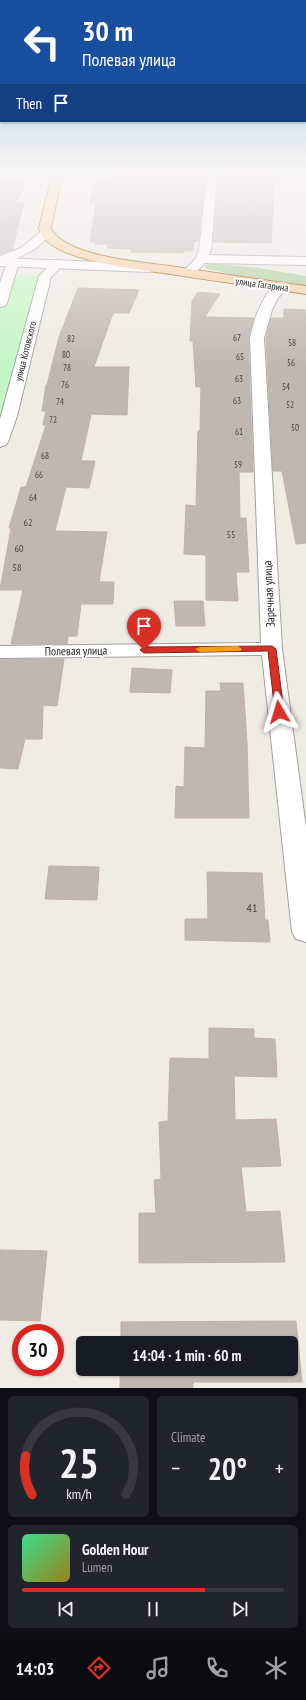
<!DOCTYPE html>
<meta charset="utf-8">
<style>
body{margin:0;font-family:"PT Sans Narrow",sans-serif;background:#20242c;color:#f1f3f6;height:100vh;display:flex;flex-direction:column;font-size:15px;white-space:nowrap}
*{box-sizing:border-box;margin:0}
p{font-size:13px;color:#9ea1a6}
.icon{flex:none;width:22px;height:22px;fill:none;stroke:currentColor;stroke-width:2;stroke-linecap:round;stroke-linejoin:round}
.map{position:relative;height:1388px;overflow:hidden}
.drawer{display:flex;flex-direction:column;gap:8px;padding:8px;background:#0d0f14;flex:1}
.drawer>*{flex:none}
.hud{position:absolute;left:0px;top:0px;width:306px;height:122px;box-shadow:0 1px 3px #0004;background:#1a4fa0;color:#fff;overflow:hidden}
.speed{position:absolute;left:12px;top:1324px;display:flex;gap:8px;font-size:20px;font-weight:700;text-align:center}
.speed>*{display:grid;place-content:center;width:52px;height:52px;border-radius:50%;background:#171b24;box-shadow:0 1px 3px #0004;line-height:1}
.speed .limit{border:6px solid #d22;background:#fff;color:#111}
.pin{position:absolute;display:grid;place-items:center;width:34px;height:34px;color:#fff;margin:-41px -17px;border-radius:50% 50% 50% 0;rotate:-45deg;box-shadow:0 0 4px #0007}
.pin .icon{rotate:45deg}
.me{position:absolute;width:44px;margin:-22px;rotate:353deg;stroke-linejoin:round;filter:drop-shadow(0 0 3px #0008)}
.turn{display:flex;align-items:center;gap:14px;height:84px;padding:0 16px;font-size:18px}
.turn .icon{width:52px;height:52px;stroke-width:2.5}
.turn b{display:block;font-size:28px;line-height:34px}
.then{display:flex;align-items:center;height:38px;padding:0 16px;background:#0003;gap:8px;font-size:15px}
.big{font-size:30px;font-weight:600;line-height:1.1}
.drawer .card{flex:1;display:flex;flex-direction:column;justify-content:center;gap:6px;min-width:0;padding:0 14px;border-radius:6px;background:#20242c}
.drawer .dial{align-items:center;gap:0}
.dial svg{height:104px;overflow:visible;fill:none;stroke:#363941;stroke-width:7;stroke-linecap:round;text-anchor:middle}
.dial text{fill:#f1f3f6;stroke:none}
.song{display:flex;align-items:center;gap:12px}
.cover{width:48px;height:48px;border-radius:6px;background:linear-gradient(135deg,hsl(150 70% 55%),hsl(50 70% 35%))}
.played{height:4px;border-radius:2px;background:linear-gradient(90deg,#d93025 70%,#363941 70%)}
.keys{display:flex;justify-content:space-around;direction:ltr}
.heat{display:flex;justify-content:space-between;align-items:center;font-size:22px;direction:ltr}
.drawer .tiles{flex:1;display:grid;gap:8px;grid-template-columns:1fr 1fr}
.card:last-child{grid-column:span 2}
.trip{position:absolute;left:76px;top:1336px;width:222px;height:40px;border-radius:6px;background:#171b24;box-shadow:0 1px 3px #0004;font-weight:600;line-height:40px;text-align:center}
.tab-bar{display:flex;height:64px;justify-content:space-around;align-items:center;background:#090b0e;color:#9ea1a6}
.tab-bar .icon{width:28px;height:28px}
.tab-bar .active{color:#d93025}
.tab-bar b{font-size:18px;color:#f1f3f6}
.map>svg:first-child{display:block}
</style>
<div class="map">
<svg width="306" height="1388" viewBox="0 0 306 1388">
<rect width="100%" height="100%" fill="#efebe5"/>
<path fill="#accd9b" d="M210,263L259,268L306,276V288L278,284L207,269L204,267Z"/>
<path fill="#c4f7c5" d="M9,275L45,276L0,442V303Z"/>
<path fill="#bfb7b2" stroke="#c0b1a8" d="M107,175H206L198,241H194L193,251H184V253L131,252V249L107,248L109,244H95V242H90L96,204H90L94,181H107Z
M218,175H275L271,243L213,242Z
M0,179L27,180L15,203H24L12,250L0,254Z
M78,288L139,290L129,313H113L94,367H129L127,415L91,414L81,461H95L89,488L66,487L55,531L107,532L99,582H114L113,604H81L77,636H68L67,644H11L23,590H0L11,528H9L21,487H26L46,425H43L46,411H42L46,385H47L59,337Z
M198,292L220,294L205,317L254,318L248,338L253,472H239L240,518H246L249,572H236L238,601L206,600V555L184,554L186,505L196,506L198,431H200L201,387H196L193,341H190L192,301Z
M284,309L306,310V543L296,544L282,471H273L266,338L271,318H284Z
M174,601H203L205,626H176Z
M8,659H64L57,706L43,705L42,739H25L18,769L0,768V660Z
M132,668L172,670L170,693L130,692Z
M220,683H243L247,742L249,818H175L176,786L184,787L185,747L205,748L206,691H221Z
M49,866L99,867L97,900L45,899Z
M207,872L262,873L265,920H268L270,942L185,940V919H208Z
M209,1028L254,1029V1038L275,1039L277,1077L234,1076L235,1120L276,1119L281,1166L241,1167L246,1212L280,1211L285,1262L139,1263V1213H156L154,1180L161,1179L159,1122L168,1121L170,1058L209,1059Z
M0,1250L47,1251L40,1321L0,1320Z
M296,1321L302,1382H193V1388H120V1369H291V1343H121V1322Z"/>
<g fill="none" stroke-linecap="round" stroke-linejoin="round">
<defs>
<path id="minor" d="M207,175H217L211,250L209,255L306,257V265L205,263L192,276H184L182,273L196,258L199,250Z
M46,230L50,231L52,233L50,235L35,249L16,259L19,262L7,303L5,306L0,307V283L7,262L0,264V256L21,248L42,231Z
M58,260L62,261L64,264L51,277L17,416L8,442L6,445L0,447V419L39,276L54,261Z
M282,282L287,283L288,286L278,298L272,310L264,338L282,649L306,828V942L296,939L292,932L262,655L0,658V646L261,643L250,338C253,322 264,287 282,282Z"/>
<path id="tertiary" d="M0,258L149,264L153,265L155,268L153,271L149,272L0,266Z"/>
<path id="primary" d="M52,175H62L51,228C53,236 66,243 74,247C104,259 138,262 170,266C215,273 261,280 306,286V294C261,287 215,281 170,274C135,269 98,265 65,252C55,248 41,239 39,228Z"/>
</defs>
<use href="#minor" stroke="#a2a2a2" stroke-width="2"/>
<use href="#tertiary" stroke="#a2a2a2" stroke-width="2"/>
<use href="#primary" stroke="#935d06" stroke-width="2"/>
<use href="#minor" fill="#fff" fill-rule="evenodd"/>
<use href="#tertiary" fill="#fff" fill-rule="evenodd"/>
<use href="#primary" fill="#f8cea1" fill-rule="evenodd"/>
</g>
<linearGradient id="sky" x2="0" y2="1"><stop stop-color="#8ec0e3"/><stop offset="0.47" stop-color="#f8f6f3"/><stop offset="1" stop-color="#f8f6f3" stop-opacity="0"/></linearGradient>
<rect width="306" height="369" fill="url(#sky)"/>
<path fill="#d93025" stroke="#8d1f18" d="M272,646L276,649L284,712L279,714L275,712L268,651L144,653L140,650L144,647Z"/>
<path fill="#f59e0b" d="M238,646L242,649L241,651L200,652L195,649L200,647Z"/>
<g text-anchor="middle" stroke-width="3.5" stroke-linejoin="round" paint-order="stroke">
<g font-size="9" fill="#464443">
<text x="237" y="341">67</text>
<text x="71" y="342">82</text>
<text x="292" y="346">58</text>
<text x="66" y="358">80</text>
<text x="240" y="360">65</text>
<text x="291" y="366">56</text>
<text x="67" y="371">78</text>
<text x="239" y="382">63</text>
<text x="65" y="388">76</text>
<text x="286" y="390">54</text>
<text x="237" y="404">63</text>
<text x="60" y="405">74</text>
<text x="290" y="408">52</text>
<text x="53" y="423">72</text>
<text x="295" y="431">50</text>
<text x="239" y="435">61</text>
<text x="45" y="459">68</text>
<text x="238" y="468">59</text>
<text x="39" y="478">66</text>
<text x="33" y="501">64</text>
</g>
<g font-size="10" fill="#1e1e1e" stroke="#fff">
<text transform="translate(262 284) rotate(8)" y="4">улица Гагарина</text>
<text transform="translate(25 351) rotate(-76)" y="4">улица Котовского</text>
</g>
<g font-size="10" fill="#464443">
<text x="28" y="526">62</text>
<text x="231" y="538">55</text>
<text x="19" y="552">60</text>
<text x="17" y="571">58</text>
</g>
<g font-size="12" fill="#1e1e1e" stroke="#fff">
<text transform="translate(269 594) rotate(-93)" y="4">Заречная улица</text>
<text transform="translate(76 651) rotate(-1)" y="4">Полевая улица</text>
</g>
<g font-size="12" fill="#464443">
<text x="252" y="912">41</text>
</g>
</g>
</svg>
<div class="speed"><div class="limit">30</div></div>
<div class="pin" style="left:144px;top:650px;background:#d93025"><svg class="icon" aria-label="arrive" viewBox="0 0 24 24"><path d="M6 21V4h12l-3 4 3 4H6"/></svg></div>
<svg class="me" style="left:279px;top:712px" viewBox="-20 -20 40 40"><path d="M0-17L14 15 0 8-14 15z" fill="#d93025" stroke="#fff" stroke-width="4"/></svg>
<div class="trip">14:04 · 1 min · 60 m</div>
<div class="hud">
<div class="turn"><svg class="icon" aria-label="left" viewBox="0 0 24 24"><path d="M17 20v-9H6M10 6l-5 5 5 5"/></svg><div><b>30 m</b>Полевая улица</div></div>
<div class="then">Then<svg class="icon" aria-label="arrive" viewBox="0 0 24 24"><path d="M6 21V4h12l-3 4 3 4H6"/></svg></div>
</div>
</div>
<section class="drawer">
<div class="tiles">
<div class="card dial"><svg viewBox="0 0 100 80">
<path d="M14 69A42 42 0 1 1 86 69"/>
<path d="M14 69A42 42 0 0 1 9 39" stroke="#d93025"/>
<text x="50" y="56" font-size="32" font-weight="700">25</text>
<text x="50" y="72" font-size="11">km/h</text>
</svg></div>
<div class="card"><p>Climate</p>
<div class="heat"><a>−</a><b class="big">20°</b><a>+</a></div>
</div>
<div class="card">
<div class="song"><i class="cover"></i><div><b>Golden Hour</b><p>Lumen</p></div></div>
<div class="played"></div>
<div class="keys"><svg class="icon" aria-label="previous" viewBox="0 0 24 24"><path d="M18 5L8 12l10 7zM5 5v14"/></svg><svg class="icon" aria-label="pause" viewBox="0 0 24 24"><path d="M8 5v14M16 5v14"/></svg><svg class="icon" aria-label="next" viewBox="0 0 24 24"><path d="M6 5l10 7-10 7zM19 5v14"/></svg></div>
</div>
</div>
</section>
<nav class="tab-bar">
<b>14:03</b>
<svg class="icon active" aria-label="directions" viewBox="0 0 24 24"><path d="M12 3l9 9-9 9-9-9zM9 14v-3h6M13 9l2 2-2 2"/></svg>
<svg class="icon" aria-label="music" viewBox="0 0 24 24"><path d="M9 18V5l10-2v13"/><circle cx="6" cy="18" r="3"/><circle cx="16" cy="16" r="3"/></svg>
<svg class="icon" aria-label="phone" viewBox="0 0 24 24"><path d="M5 4h4l2 5-3 2q2 4 5 5l2-3 5 2v4C11 20 4 13 5 4z"/></svg>
<svg class="icon" aria-label="climate" viewBox="0 0 24 24"><path d="M12 3v18M4 7l16 10M4 17L20 7"/></svg>
</nav>
